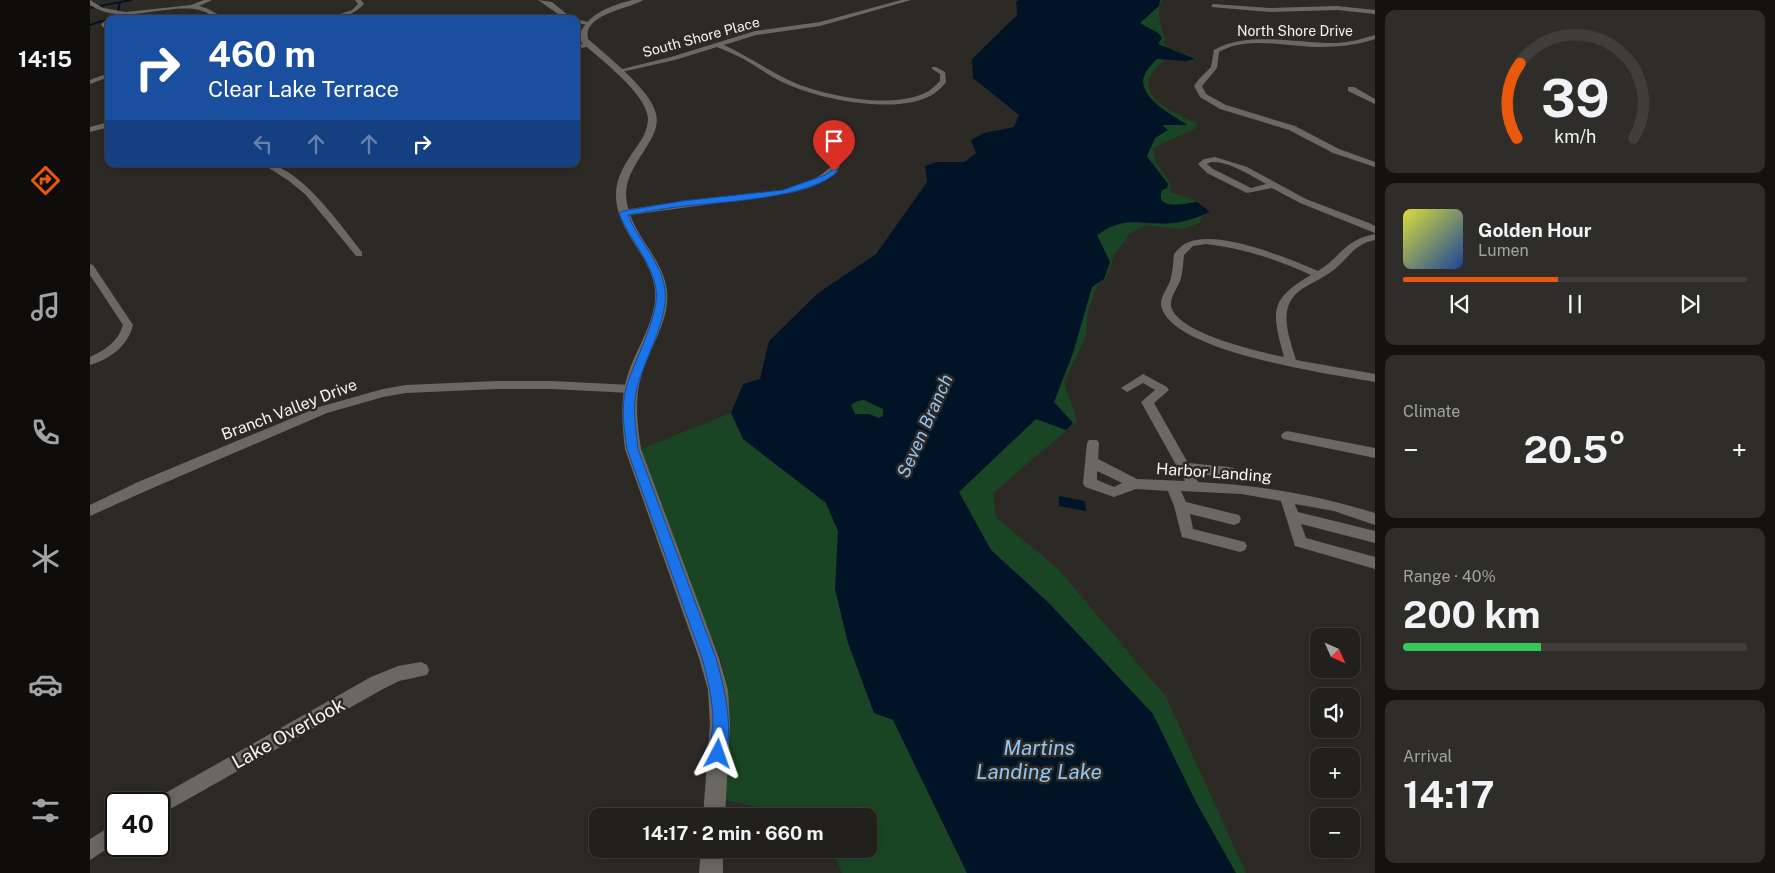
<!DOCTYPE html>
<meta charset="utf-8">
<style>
body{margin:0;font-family:"Public Sans",sans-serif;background:#2e2d29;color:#f1f3f6;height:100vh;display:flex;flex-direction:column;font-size:19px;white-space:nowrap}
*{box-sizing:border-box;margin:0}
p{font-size:16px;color:#a2a3a3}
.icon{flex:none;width:28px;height:28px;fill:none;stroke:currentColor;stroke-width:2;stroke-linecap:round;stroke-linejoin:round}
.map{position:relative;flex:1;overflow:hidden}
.drawer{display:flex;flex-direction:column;gap:10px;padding:10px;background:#13120f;width:400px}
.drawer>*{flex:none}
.hud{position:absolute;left:15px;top:15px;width:475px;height:152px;border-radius:10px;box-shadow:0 2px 12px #0003,0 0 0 1px #3f3e3b;background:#1a4fa0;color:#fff;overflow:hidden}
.needle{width:32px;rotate:135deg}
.buttons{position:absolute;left:1220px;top:628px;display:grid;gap:10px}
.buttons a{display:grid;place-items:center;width:50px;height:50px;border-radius:10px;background:#22201c;box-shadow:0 2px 12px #0003,0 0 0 1px #3f3e3b;font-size:25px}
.speed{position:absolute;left:15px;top:792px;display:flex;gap:10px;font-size:25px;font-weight:700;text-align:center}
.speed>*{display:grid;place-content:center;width:65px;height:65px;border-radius:50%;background:#22201c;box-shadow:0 2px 12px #0003,0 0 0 1px #3f3e3b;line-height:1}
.speed .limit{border:2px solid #111;border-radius:8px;background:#fff;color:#111}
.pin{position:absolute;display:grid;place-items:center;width:42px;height:42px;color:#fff;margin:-51px -21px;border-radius:50% 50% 50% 0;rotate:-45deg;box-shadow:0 0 5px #0007}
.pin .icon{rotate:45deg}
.me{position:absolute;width:55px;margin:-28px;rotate:4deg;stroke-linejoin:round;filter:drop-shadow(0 0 4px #0008)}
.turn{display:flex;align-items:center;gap:18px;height:105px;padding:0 20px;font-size:22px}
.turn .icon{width:65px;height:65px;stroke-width:2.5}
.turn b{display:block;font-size:35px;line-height:42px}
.lanes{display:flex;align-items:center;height:48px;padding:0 20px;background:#0003;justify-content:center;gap:25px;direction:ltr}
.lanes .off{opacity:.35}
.big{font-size:38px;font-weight:700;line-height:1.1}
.drawer .card{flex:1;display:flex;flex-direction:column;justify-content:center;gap:8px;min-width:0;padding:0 18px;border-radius:10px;background:#2e2d29}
.drawer .dial{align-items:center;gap:0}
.dial svg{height:130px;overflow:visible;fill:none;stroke:#3f3e3b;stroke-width:7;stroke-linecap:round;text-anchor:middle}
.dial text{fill:#f1f3f6;stroke:none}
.song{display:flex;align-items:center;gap:15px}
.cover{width:60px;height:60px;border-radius:8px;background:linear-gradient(135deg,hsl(60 70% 55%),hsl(220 70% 35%))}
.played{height:5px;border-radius:2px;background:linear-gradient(90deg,#ea580c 45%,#3f3e3b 45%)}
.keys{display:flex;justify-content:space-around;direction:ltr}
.heat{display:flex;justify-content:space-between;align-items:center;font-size:28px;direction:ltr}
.charge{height:8px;border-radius:4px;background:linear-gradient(90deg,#34c759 40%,#3f3e3b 0)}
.trip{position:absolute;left:499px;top:808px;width:288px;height:50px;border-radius:10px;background:#22201c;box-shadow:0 2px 12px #0003,0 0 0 1px #3f3e3b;font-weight:700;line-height:50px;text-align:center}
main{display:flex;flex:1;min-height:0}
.menu{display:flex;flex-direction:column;width:90px;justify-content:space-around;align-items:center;background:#0e0d0b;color:#a2a3a3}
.menu .icon{width:35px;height:35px}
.menu .active{color:#ea580c}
.menu b{font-size:22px;color:#f1f3f6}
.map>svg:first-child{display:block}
</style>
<main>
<nav class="menu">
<b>14:15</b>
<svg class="icon active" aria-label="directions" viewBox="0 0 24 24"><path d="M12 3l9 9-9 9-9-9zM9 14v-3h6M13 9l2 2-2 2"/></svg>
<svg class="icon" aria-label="music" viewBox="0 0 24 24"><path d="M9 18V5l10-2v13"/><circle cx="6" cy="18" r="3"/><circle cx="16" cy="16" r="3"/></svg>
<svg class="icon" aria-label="phone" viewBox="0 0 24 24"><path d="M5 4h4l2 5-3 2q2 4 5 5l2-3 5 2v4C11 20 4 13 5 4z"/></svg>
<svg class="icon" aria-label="climate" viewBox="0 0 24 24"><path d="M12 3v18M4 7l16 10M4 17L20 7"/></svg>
<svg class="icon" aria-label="car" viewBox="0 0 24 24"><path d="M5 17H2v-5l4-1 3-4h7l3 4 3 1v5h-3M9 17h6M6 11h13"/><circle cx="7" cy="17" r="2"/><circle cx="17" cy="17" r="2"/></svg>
<svg class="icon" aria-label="filters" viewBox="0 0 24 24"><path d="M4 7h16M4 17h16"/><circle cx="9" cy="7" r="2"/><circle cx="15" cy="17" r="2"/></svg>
</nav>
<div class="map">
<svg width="1285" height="873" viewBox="0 0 1285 873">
<rect width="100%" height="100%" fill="#2d2a26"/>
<path fill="#1a4524" d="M928,0H1072C1066,13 1070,26 1075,39L1073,43L1079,48L1109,59L1099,61L1076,59C1033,92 1079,109 1107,124L1104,129L1063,148L1066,162L1081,184L1080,192L1104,200L1116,211L1109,223L1096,228L1088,229L1056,225L1039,234L1024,255L1017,277L1007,286L998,311L996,336L974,383L987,421L903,493L906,517L969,570L1076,697L1156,873H752L742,849H778V816H710L630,799L639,735L632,662L609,607L551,449L641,413L653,384L670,379L679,341L728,293L786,254L837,182L835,166L846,162H876L886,153L881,140L894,133L924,127L929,115L883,78L882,59L927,15L926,2Z"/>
<path fill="#011326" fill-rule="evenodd" d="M928,0H1070L1069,6L1050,23L1068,33L1072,38L1068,44L1106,59L1096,61L1067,59C1061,65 1053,73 1053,82C1055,102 1083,115 1097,125H1074L1073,126L1078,130L1065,138L1057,156L1078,184L1077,188L1072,190C1064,212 1097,203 1107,202L1120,212C1108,217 1096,222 1083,223C1051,226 1037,214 1007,235L1020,262L1014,279L1002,287L983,353L964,402L983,423L976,430L946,419L869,492L901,550L959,603L1063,714L1106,802L1146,873H877L803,720L784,713L758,643L745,589L748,531L736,503L653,439L641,413L653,384L670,379L679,341L728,293L786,254L837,182L835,166L846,162H875L886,153L881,140L894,133L924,127L929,115L883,78L882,59L927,15L926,2ZM774,400L793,409V416L789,418L779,414H765L761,405L767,401Z
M969,496L995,501L996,511L969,506Z"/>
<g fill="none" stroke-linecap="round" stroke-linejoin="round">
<path stroke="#011326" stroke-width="2" d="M0,8L41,0
M0,25L27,16L30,2"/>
<path fill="#6b6763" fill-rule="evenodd" d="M0,0L13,8L36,12L101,5L114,0H122L109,6L116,8L137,19C124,19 116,10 104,9C68,5 33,26 0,5Z
M265,0H271L274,4C264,15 250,19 235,19L262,10L268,4Z
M448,0L462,2L483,19H475Z
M811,0H821L730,26L666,35L634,45C658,56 680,72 705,83C739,97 806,110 839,91C843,88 847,84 850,81V74L842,69V67H846L855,72L856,82C853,86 849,90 845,93C812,116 733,100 699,85C686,80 674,71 662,64C651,57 639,52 627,47L585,60L527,73L524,71L581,57L665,31L730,22Z
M1123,4L1180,8L1247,6L1285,10V14L1247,10L1180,12L1121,7Z
M17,18L22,19H19L17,25L19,33L11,25Z
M486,19L502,23L499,25L486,23Z
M1285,35V39C1265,46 1245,47 1224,47C1194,46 1156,36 1129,52L1127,68L1112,86L1116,94L1136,105L1205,126L1249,149L1285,162V167L1243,153L1199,130L1130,109L1110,97L1104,86L1109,79L1121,67L1124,50C1157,30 1209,44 1247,43C1260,42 1272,39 1285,35Z
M500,43L502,44V46L486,49V45Z
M19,48V55L16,53V50Z
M19,73V77L0,84V80Z
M1258,87H1264L1285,99V104L1258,91Z
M19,122V127L0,132V127Z
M1125,157L1157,167L1216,199L1279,223L1285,226V233L1210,203L1182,188L1157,193L1117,173L1108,164L1114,159ZM1121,162C1139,161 1160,175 1176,184L1161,188L1123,169L1117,164Z
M173,164C207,162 252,227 272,252V256H266L216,195L199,181Z
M743,164L750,166C738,183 721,188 701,193L533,216L528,213L533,210C555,207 576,203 598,201C639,197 715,198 743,164Z
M1285,234V240C1266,243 1259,257 1245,269C1235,277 1223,282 1212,289C1186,306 1199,336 1206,360L1285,374V382C1241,374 1088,353 1072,309C1068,299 1077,290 1080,281C1083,272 1083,263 1084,254C1088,249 1093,244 1099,242C1130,230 1198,258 1228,271C1252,256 1254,240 1285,234ZM1116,244C1153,248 1188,260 1221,275C1178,300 1182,312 1194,357C1170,352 1086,333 1081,306C1080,297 1087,289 1090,281C1093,273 1093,263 1094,255L1103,246Z
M0,264L3,265L43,325C38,346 20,359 0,365V357C15,350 28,342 33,325L0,275Z
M1053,374L1077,387L1079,390L1064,403L1098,463L1139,467L1144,468L1146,472L1144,476L1139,477L1104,474L1108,482C1169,485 1227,495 1285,513V525L1244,511L1205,504L1208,512L1285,531V543L1211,524L1216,538L1285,557V569L1205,546L1191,501L1152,494L1091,491L1096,502L1149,515L1151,519L1149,523L1144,525L1100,514L1103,529L1155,542L1157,546L1155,550L1150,552L1092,537L1084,506L1078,491L1046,489L1024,497L995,487L993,483L997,443L999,440H1007L1009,443L1008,459L1047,479L1095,481L1051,402L1065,390L1053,383L1037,392L1031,388ZM1007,471L1032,483L1024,487L1007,480Z
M407,381H462L541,385L547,389L541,393L462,389H407L316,393L293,397L237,413L58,490L0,516V505L48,482L229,407L293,389L316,385Z
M1197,431L1285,448V458L1193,439L1191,436L1193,433Z
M331,662L337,665L339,670L337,675L309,681L293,689L75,812L69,815V804H61L63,800L281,677L308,666Z
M26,823V843L0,860V839Z"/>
<path fill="#6b6763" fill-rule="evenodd" d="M542,0H553C540,9 492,14 498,39C516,55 562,91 566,114C569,126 563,136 557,146C548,161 536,176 536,194C537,232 573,255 577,291C580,320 560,347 552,374C544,398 547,424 551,449L629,658L638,690L640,724L635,816H613L620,724L618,690L609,658L535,449C532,424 530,398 538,374C547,347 567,320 565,291C562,255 525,231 526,194C526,177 536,162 545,149C552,140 558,130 558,118C556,93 509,58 491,42L489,35C499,13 520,6 542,0Z
M611,849H633V873H609Z"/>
</g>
<path fill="#1a73e8" stroke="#114b97" d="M744,169L748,171C723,198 632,202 595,206C576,208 557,212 538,215C548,240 572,263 575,290C579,318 554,360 547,388C542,408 546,429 548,449L626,658C634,686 645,731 634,759L628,761L623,759C618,748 622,735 623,724C623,701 618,680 612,658L537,449C534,429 531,408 536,388C544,361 570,315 566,289C562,262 539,239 529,213L533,211L592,201L693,190L735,175Z"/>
<g text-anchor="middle" stroke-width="5" stroke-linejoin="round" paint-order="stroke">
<g font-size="14" fill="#f6f4f2" stroke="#2d2a26">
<text x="1205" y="36">North Shore Drive</text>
<text transform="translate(611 37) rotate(-15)" y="5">South Shore Place</text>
</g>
<g font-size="16" fill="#f6f4f2" stroke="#2d2a26">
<text transform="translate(199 409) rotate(-21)" y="6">Branch Valley Drive</text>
<text transform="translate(1124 472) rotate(4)" y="6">Harbor Landing</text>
</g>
<g font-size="18" font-style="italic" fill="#92c4f4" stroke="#2d2a26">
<text transform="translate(835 426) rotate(-66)" y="6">Seven Branch</text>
</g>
<g font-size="19" fill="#f6f4f2" stroke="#2d2a26">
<text transform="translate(198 733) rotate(-29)" y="7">Lake Overlook</text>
</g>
<g font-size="21" font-style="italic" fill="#92c4f4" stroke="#2d2a26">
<text x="949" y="755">Martins<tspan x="949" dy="24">Landing Lake</tspan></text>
</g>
</g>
</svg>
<div class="buttons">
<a><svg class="needle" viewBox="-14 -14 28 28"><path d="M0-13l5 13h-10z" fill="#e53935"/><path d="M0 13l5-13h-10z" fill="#a2a3a3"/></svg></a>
<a><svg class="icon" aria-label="sound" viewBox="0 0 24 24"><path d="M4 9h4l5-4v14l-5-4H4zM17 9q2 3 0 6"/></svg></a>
<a>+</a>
<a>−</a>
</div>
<div class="speed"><div class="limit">40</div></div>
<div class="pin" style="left:744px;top:171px;background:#d93025"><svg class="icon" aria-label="arrive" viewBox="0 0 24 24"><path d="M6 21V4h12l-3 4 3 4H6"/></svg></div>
<svg class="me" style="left:628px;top:754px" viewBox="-20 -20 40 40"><path d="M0-17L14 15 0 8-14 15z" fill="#1a73e8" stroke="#fff" stroke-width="4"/></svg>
<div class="trip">14:17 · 2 min · 660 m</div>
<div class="hud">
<div class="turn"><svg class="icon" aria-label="right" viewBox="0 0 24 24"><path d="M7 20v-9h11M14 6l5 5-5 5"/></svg><div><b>460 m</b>Clear Lake Terrace</div></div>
<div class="lanes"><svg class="icon off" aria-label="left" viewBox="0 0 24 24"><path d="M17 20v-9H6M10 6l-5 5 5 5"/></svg><svg class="icon off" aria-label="ahead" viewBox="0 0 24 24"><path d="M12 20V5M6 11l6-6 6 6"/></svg><svg class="icon off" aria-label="ahead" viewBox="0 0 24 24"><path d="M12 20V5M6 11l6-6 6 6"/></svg><svg class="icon" aria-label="right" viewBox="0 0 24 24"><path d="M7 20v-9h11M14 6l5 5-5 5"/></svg></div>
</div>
</div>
<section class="drawer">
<div class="card dial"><svg viewBox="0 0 100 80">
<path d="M14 69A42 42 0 1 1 86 69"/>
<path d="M14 69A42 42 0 0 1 16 23" stroke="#ea580c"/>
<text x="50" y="56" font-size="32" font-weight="700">39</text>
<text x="50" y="72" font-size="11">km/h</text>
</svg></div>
<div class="card">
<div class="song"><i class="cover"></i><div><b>Golden Hour</b><p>Lumen</p></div></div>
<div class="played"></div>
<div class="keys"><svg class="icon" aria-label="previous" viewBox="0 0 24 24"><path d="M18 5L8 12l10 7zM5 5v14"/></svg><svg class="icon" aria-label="pause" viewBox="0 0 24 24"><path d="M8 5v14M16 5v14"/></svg><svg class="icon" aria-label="next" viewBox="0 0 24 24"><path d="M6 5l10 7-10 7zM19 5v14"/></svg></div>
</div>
<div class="card"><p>Climate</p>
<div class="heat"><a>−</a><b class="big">20.5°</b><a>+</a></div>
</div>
<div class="card"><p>Range · 40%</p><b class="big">200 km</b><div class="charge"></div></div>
<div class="card"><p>Arrival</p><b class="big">14:17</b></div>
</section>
</main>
